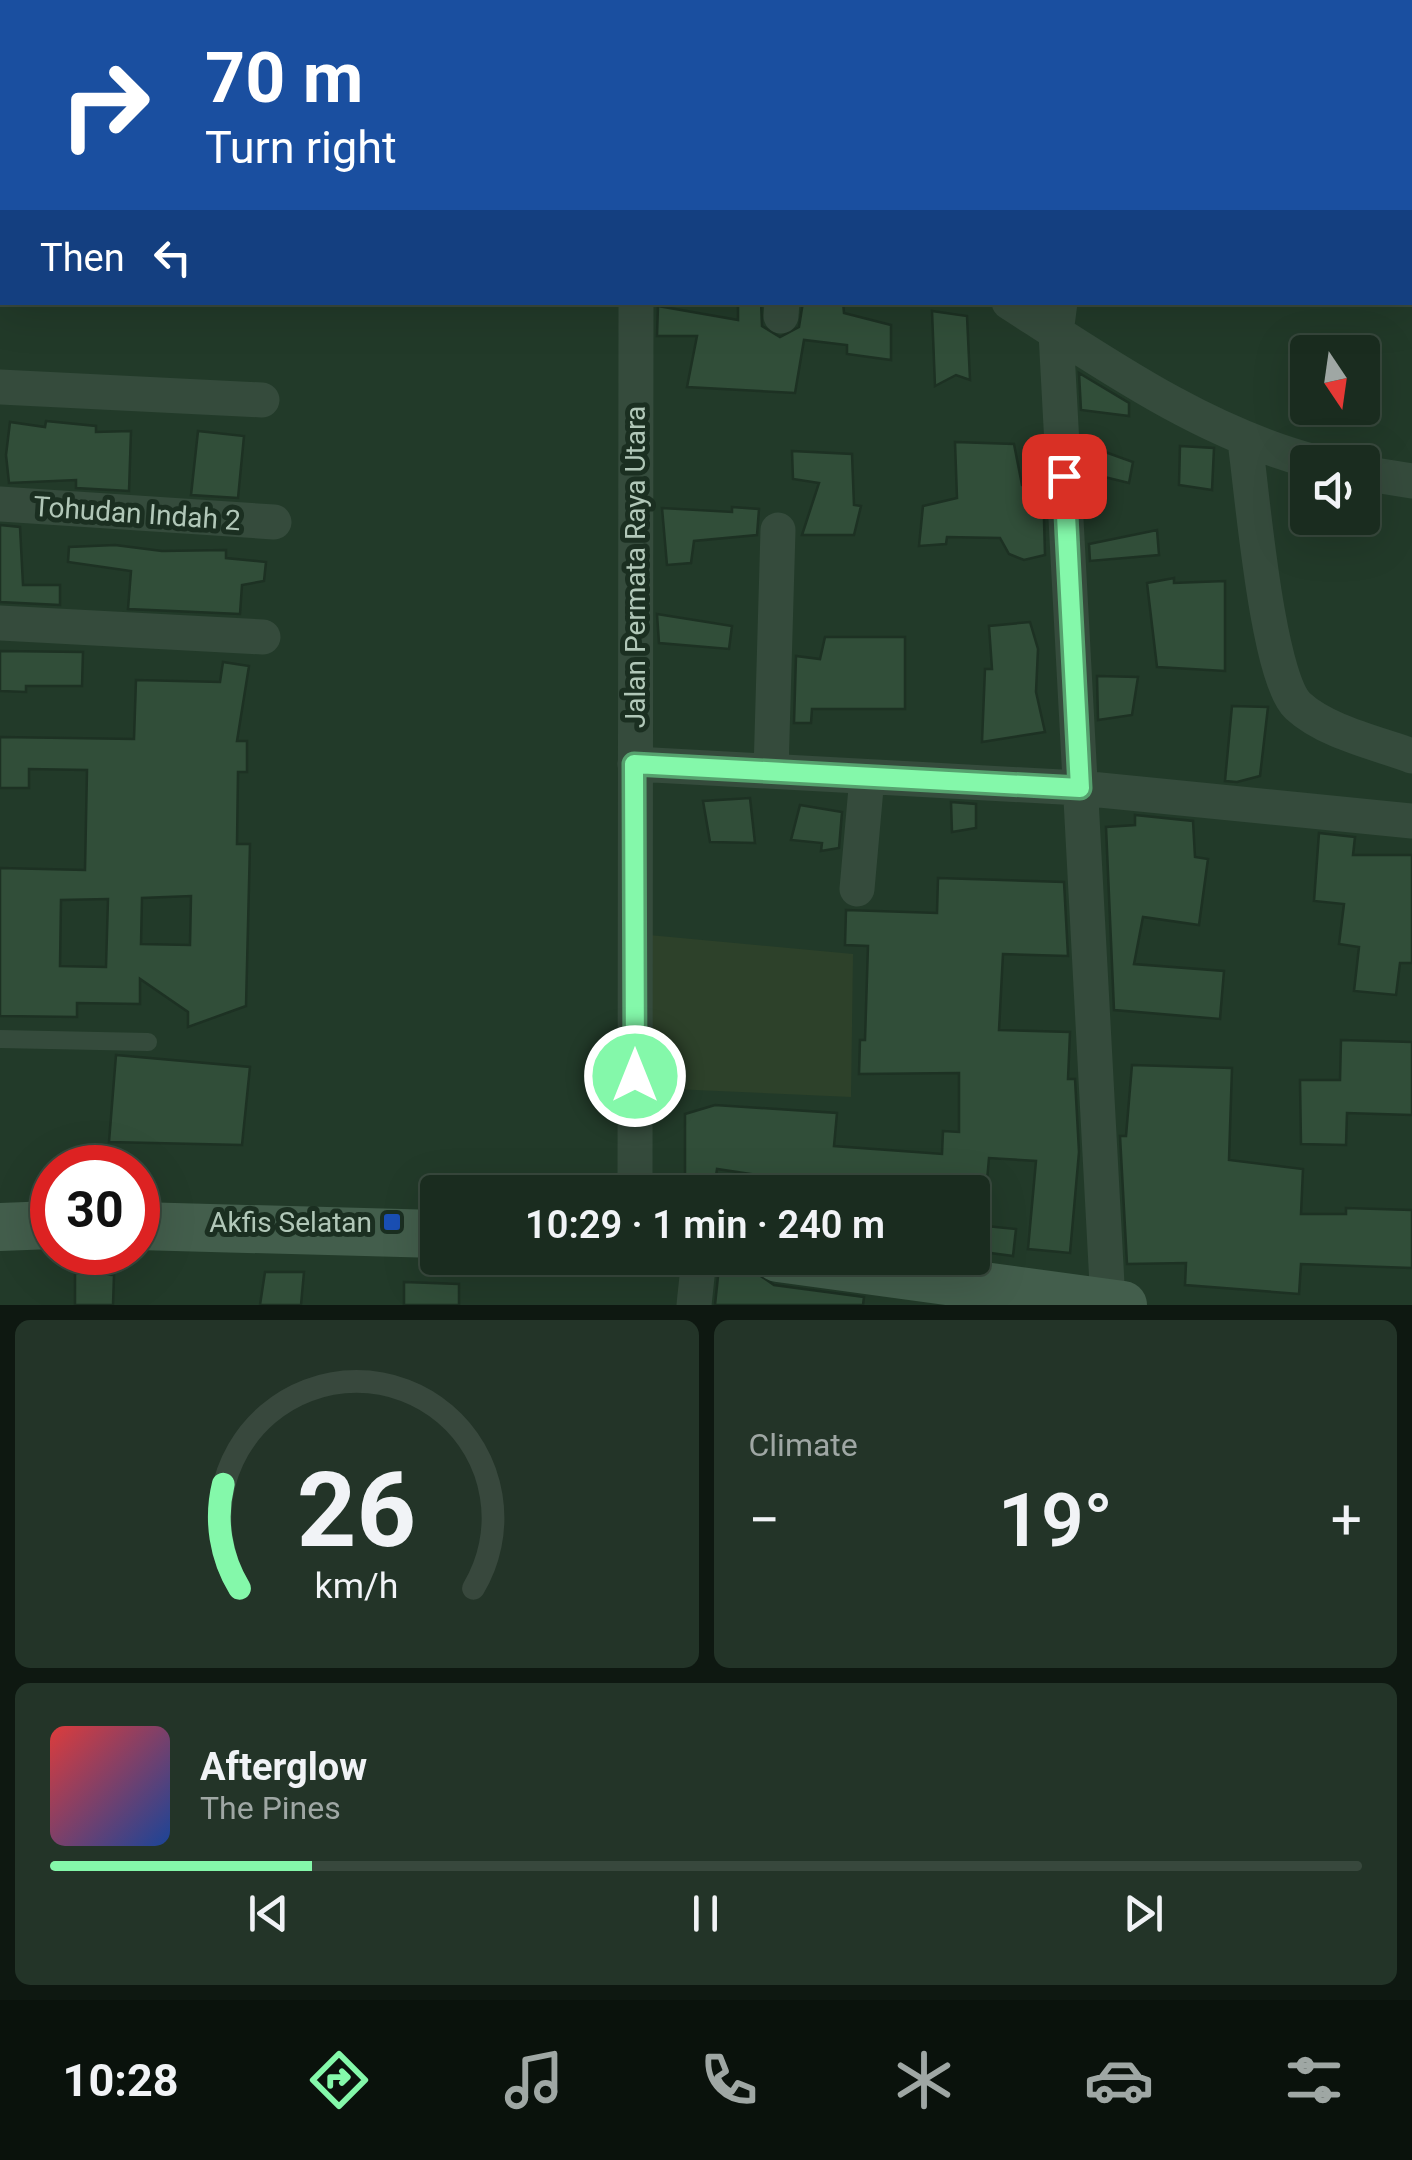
<!DOCTYPE html>
<meta charset="utf-8">
<style>
body{margin:0;font-family:Roboto,sans-serif;background:#233428;color:#f1f3f6;height:100vh;display:flex;flex-direction:column;font-size:38px;white-space:nowrap}
*{box-sizing:border-box;margin:0}
p{font-size:32px;color:#9fa7a4}
.icon{flex:none;width:55px;height:55px;fill:none;stroke:currentColor;stroke-width:2;stroke-linecap:round;stroke-linejoin:round}
.map{position:relative;height:1305px;overflow:hidden}
.drawer{display:flex;flex-direction:column;gap:15px;padding:15px;background:#0e1811;flex:1}
.drawer>*{flex:none}
.guide{position:absolute;left:0px;top:0px;width:1412px;height:305px;box-shadow:0 10px 40px #0002,0 0 0 2px #38483d;background:#1a4fa0;color:#fff;overflow:hidden}
.needle{width:65px;rotate:167deg}
.buttons{position:absolute;left:1290px;top:335px;display:grid;gap:20px}
.buttons a{display:grid;place-items:center;width:90px;height:90px;border-radius:10px;background:#1a2c1f;box-shadow:0 10px 40px #0002,0 0 0 2px #38483d;font-size:50px}
.speed{position:absolute;left:30px;top:1145px;display:flex;gap:20px;font-size:50px;font-weight:700;text-align:center}
.speed>*{display:grid;place-content:center;width:130px;height:130px;border-radius:50%;background:#1a2c1f;box-shadow:0 10px 40px #0002,0 0 0 2px #38483d;line-height:1}
.speed .limit{border:15px solid #d22;background:#fff;color:#111}
.pin{position:absolute;display:grid;place-items:center;width:85px;height:85px;color:#fff;margin:-42px;border-radius:20px;box-shadow:0 5px 15px #0006}
.me{position:absolute;width:110px;margin:-55px;rotate:0deg;stroke-linejoin:round;filter:drop-shadow(0 0 8px #0008)}
.turn{display:flex;align-items:center;gap:35px;height:210px;padding:0 40px;font-size:45px}
.turn .icon{width:130px;height:130px;stroke-width:2.5}
.turn b{display:block;font-size:70px;line-height:85px}
.then{display:flex;align-items:center;height:95px;padding:0 40px;background:#0003;gap:20px;font-size:38px}
.big{font-size:75px;font-weight:600;line-height:1.1}
.drawer .tile{flex:1;display:flex;flex-direction:column;justify-content:center;gap:15px;min-width:0;padding:0 35px;border-radius:15px;background:#233428}
.drawer .dial{align-items:center;gap:0}
.dial svg{height:260px;overflow:visible;fill:none;stroke:#38483d;stroke-width:7;stroke-linecap:round;text-anchor:middle}
.dial text{fill:#f1f3f6;stroke:none}
.song{display:flex;align-items:center;gap:30px}
.cover{width:120px;height:120px;border-radius:15px;background:linear-gradient(135deg,hsl(0 70% 55%),hsl(220 70% 35%))}
.played{height:10px;border-radius:5px;background:linear-gradient(90deg,#84f8aa 20%,#38483d 20%)}
.keys{display:flex;justify-content:space-around;direction:ltr}
.heat{display:flex;justify-content:space-between;align-items:center;font-size:55px;direction:ltr}
.drawer .tiles{flex:1;display:grid;gap:15px;grid-template-columns:1fr 1fr}
.tile:last-child{grid-column:span 2}
.trip{position:absolute;left:420px;top:1175px;width:570px;height:100px;border-radius:10px;background:#1a2c1f;box-shadow:0 10px 40px #0002,0 0 0 2px #38483d;font-weight:600;line-height:100px;text-align:center}
.menu{display:flex;height:160px;justify-content:space-around;align-items:center;background:#0a120c;color:#9fa7a4}
.menu .icon{width:70px;height:70px}
.menu .current{color:#84f8aa}
.menu b{font-size:45px;color:#f1f3f6}
.map>svg:first-child{display:block}
</style>
<div class="map">
<svg width="1412" height="1305" viewBox="0 0 1412 1305">
<rect width="100%" height="100%" fill="#223a29"/>
<path fill="#2d412a" d="M649,935L853,954L851,1097L650,1088Z"/>
<path fill="#314e39" stroke="#1d3123" stroke-width="2.5" fill-rule="evenodd" d="M738,302H761L762,326L780,337L799,327L803,302H843L844,313L891,325V360L847,354V345L804,340L795,393L687,387L697,336H657L658,306L738,320Z
M932,311L967,316L970,380L956,375L935,386Z
M1079,373L1129,403V416L1081,410Z
M46,421L96,426V432L131,431L129,491L76,488V480L9,483L6,455L10,422L45,427Z
M198,431L244,436L238,498L191,495Z
M955,442L1014,444L1022,485L1043,483L1045,555L1024,560L1009,554L1000,538L947,537L946,544L919,546L923,506L957,498Z
M1180,446L1214,448L1212,490L1179,485Z
M1094,448L1133,462L1129,483L1088,473Z
M792,451L852,454L854,505L861,506L854,535H802L819,483L793,479Z
M732,507L759,509L757,535L694,541L691,563L667,565L662,508L732,512Z
M0,525L20,527L23,585H60V605L0,602Z
M1157,530L1159,555L1090,561L1089,544Z
M115,545L162,551L226,550V558L266,562L264,581L242,585L240,614L128,609L131,571L68,562L69,547Z
M1174,578V583L1225,581V671L1157,667L1147,583Z
M657,614L732,626L729,649L659,643Z
M1030,622L1038,649L1036,692L1045,732L982,742L985,669H992L989,626Z
M825,637H905V709H812L811,723H794L796,656L820,659Z
M0,651L83,652L82,686H26V692L0,691Z
M223,662L249,666L237,741H247V772H238L237,844H250L246,1006L188,1027V1012L140,979V1004L77,1003V1017L0,1016V868L85,870L87,770L29,769V788H0V737L134,739L136,680L220,682ZM191,896L190,945L141,944L142,898ZM108,899L106,967L60,966L61,900Z
M1097,676L1138,677L1132,715L1098,720Z
M1232,706L1268,707L1260,776L1237,782L1225,781Z
M750,798L755,843L710,842L703,801Z
M951,802L976,804V828L952,832Z
M800,805L842,812L839,848L821,851L822,843L791,840Z
M1135,815L1193,821L1195,857L1208,859L1199,925L1143,917L1134,964L1224,971L1220,1019L1114,1010L1106,827L1135,825Z
M1319,833L1355,837L1353,855H1412V963H1400L1396,995L1354,991L1359,947L1339,944L1344,904L1314,901Z
M938,878L1064,882L1068,956L1003,954L999,1030L1070,1032L1068,1079H1075L1079,1152L1070,1253L1028,1249L1036,1161L989,1158L986,1192H836L837,1187L717,1169L714,1190L685,1188V1114L715,1105L837,1113L834,1146L942,1154L943,1131L959,1132V1073L859,1074L860,1040H865L868,946L845,945L846,910L937,913Z
M1341,1040L1412,1042V1115L1347,1113L1346,1145L1301,1144L1300,1080H1340Z
M116,1055L250,1067L242,1145L109,1142Z
M1132,1065L1232,1068L1229,1160L1303,1169L1301,1214H1346V1208L1412,1210V1268L1301,1264L1299,1294L1185,1285L1186,1263L1127,1264L1120,1136H1126Z
M986,1226L1016,1229L1013,1256L983,1252Z
M719,1267L755,1272L774,1285L864,1297L863,1305H715Z
M265,1272H304L301,1305H260Z
M75,1273L114,1275L113,1305H75Z
M404,1282L459,1284V1305H404Z"/>
<g fill="none" stroke-linecap="round" stroke-linejoin="round">
<path stroke="#354b3c" stroke-width="18" d="M0,1039L148,1042"/>
<path stroke="#354b3c" stroke-width="35" d="M637,2V0
M1108,2V0
M0,120H2
M1410,195H1412
M0,236H2
M1009,302C1105,364 1204,433 1315,462
M1060,302L1056,333L1108,1303
M781,316L782,302
M0,387L262,400
M1245,441C1252,491 1267,677 1298,706C1326,732 1377,743 1412,756
M1362,473L1412,481
M0,504L274,522
M0,623L263,637
M635,764L1080,788L1412,821
M771,771L778,530
M857,889L867,777
M635,1192L636,302
M694,1305L699,1258"/>
<path stroke="#435e4c" stroke-width="48" d="M138,1226L438,1234
M0,1227L52,1225
M778,1258L1123,1305"/>
</g>
<g fill="none" stroke-linecap="round" stroke-linejoin="round">
<defs>
<path id="route" d="M635,1076L634,764L1080,788L1064,476"/>
</defs>
<use href="#route" stroke="#56a16e" stroke-width="25"/>
<use href="#route" stroke="#84f8aa" stroke-width="18"/>
</g>
<rect fill="#1a4fb4" stroke="#1b2f21" stroke-width="4" x="382" y="1212" width="20" height="20" rx="5"/>
<g text-anchor="middle" stroke-width="10" stroke-linejoin="round" paint-order="stroke">
<g font-size="28" fill="#b1c7b8" stroke="#1b2f21">
<text transform="translate(137 513) rotate(4)" y="10">Tohudan Indah 2</text>
<text transform="translate(635 567) rotate(-90)" y="10">Jalan Permata Raya Utara</text>
</g>
<g font-size="28" fill="#b1c7b8" stroke="#1b2f21" text-anchor="end">
<text x="372" y="1232">Akfis Selatan</text>
</g>
</g>
</svg>
<div class="buttons">
<a><svg class="needle" viewBox="-14 -14 28 28"><path d="M0-13l5 13h-10z" fill="#e53935"/><path d="M0 13l5-13h-10z" fill="#9fa7a4"/></svg></a>
<a><svg class="icon" aria-label="sound" viewBox="0 0 24 24"><path d="M4 9h4l5-4v14l-5-4H4zM17 9q2 3 0 6"/></svg></a>
</div>
<div class="speed"><div class="limit">30</div></div>
<div class="pin" style="left:1064px;top:476px;background:#d93025"><svg class="icon" aria-label="arrive" viewBox="0 0 24 24"><path d="M6 21V4h12l-3 4 3 4H6"/></svg></div>
<svg class="me" style="left:635px;top:1076px" viewBox="-20 -20 40 40"><circle r="17" fill="#84f8aa" stroke="#fff" stroke-width="3"/><path d="M0-11L8 9 0 5-8 9z" fill="#fff"/></svg>
<div class="trip">10:29 · 1 min · 240 m</div>
<div class="guide">
<div class="turn"><svg class="icon" aria-label="right" viewBox="0 0 24 24"><path d="M7 20v-9h11M14 6l5 5-5 5"/></svg><div><b>70 m</b>Turn right</div></div>
<div class="then">Then<svg class="icon" aria-label="left" viewBox="0 0 24 24"><path d="M17 20v-9H6M10 6l-5 5 5 5"/></svg></div>
</div>
</div>
<section class="drawer">
<div class="tiles">
<div class="tile dial"><svg viewBox="0 0 100 80">
<path d="M14 69A42 42 0 1 1 86 69"/>
<path d="M14 69A42 42 0 0 1 9 37" stroke="#84f8aa"/>
<text x="50" y="56" font-size="32" font-weight="700">26</text>
<text x="50" y="72" font-size="11">km/h</text>
</svg></div>
<div class="tile"><p>Climate</p>
<div class="heat"><a>−</a><b class="big">19°</b><a>+</a></div>
</div>
<div class="tile">
<div class="song"><i class="cover"></i><div><b>Afterglow</b><p>The Pines</p></div></div>
<div class="played"></div>
<div class="keys"><svg class="icon" aria-label="previous" viewBox="0 0 24 24"><path d="M18 5L8 12l10 7zM5 5v14"/></svg><svg class="icon" aria-label="pause" viewBox="0 0 24 24"><path d="M8 5v14M16 5v14"/></svg><svg class="icon" aria-label="next" viewBox="0 0 24 24"><path d="M6 5l10 7-10 7zM19 5v14"/></svg></div>
</div>
</div>
</section>
<nav class="menu">
<b>10:28</b>
<svg class="icon current" aria-label="directions" viewBox="0 0 24 24"><path d="M12 3l9 9-9 9-9-9zM9 14v-3h6M13 9l2 2-2 2"/></svg>
<svg class="icon" aria-label="music" viewBox="0 0 24 24"><path d="M9 18V5l10-2v13"/><circle cx="6" cy="18" r="3"/><circle cx="16" cy="16" r="3"/></svg>
<svg class="icon" aria-label="phone" viewBox="0 0 24 24"><path d="M5 4h4l2 5-3 2q2 4 5 5l2-3 5 2v4C11 20 4 13 5 4z"/></svg>
<svg class="icon" aria-label="climate" viewBox="0 0 24 24"><path d="M12 3v18M4 7l16 10M4 17L20 7"/></svg>
<svg class="icon" aria-label="car" viewBox="0 0 24 24"><path d="M5 17H2v-5l4-1 3-4h7l3 4 3 1v5h-3M9 17h6M6 11h13"/><circle cx="7" cy="17" r="2"/><circle cx="17" cy="17" r="2"/></svg>
<svg class="icon" aria-label="filters" viewBox="0 0 24 24"><path d="M4 7h16M4 17h16"/><circle cx="9" cy="7" r="2"/><circle cx="15" cy="17" r="2"/></svg>
</nav>
